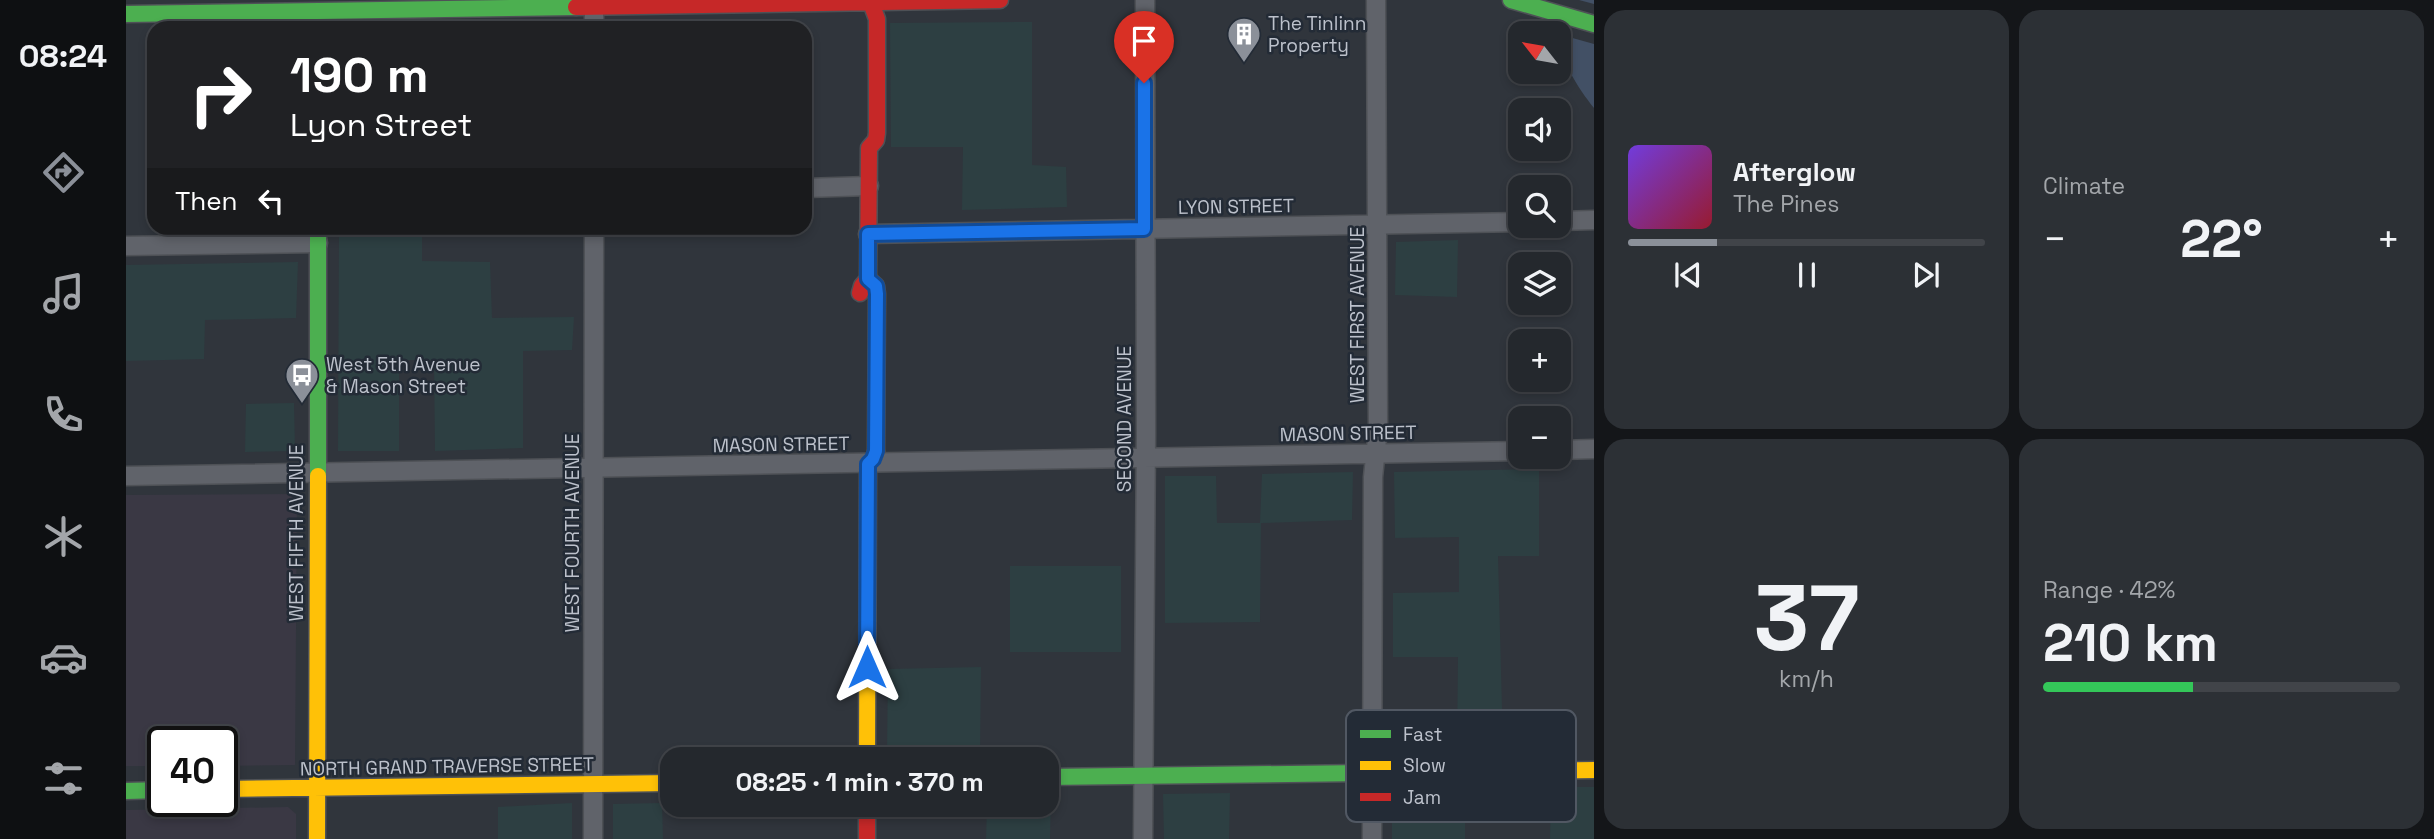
<!DOCTYPE html>
<meta charset="utf-8">
<style>
body{margin:0;font-family:"Space Grotesk",sans-serif;background:#2c3035;color:#f1f3f6;height:100vh;display:flex;flex-direction:column;font-size:26px;white-space:nowrap}
*{box-sizing:border-box;margin:0}
p{font-size:23px;color:#a3a6aa}
.icon{flex:none;width:38px;height:38px;fill:none;stroke:currentColor;stroke-width:2;stroke-linecap:round;stroke-linejoin:round}
.map{position:relative;flex:1;overflow:hidden}
.panel{display:flex;flex-direction:column;gap:10px;padding:10px;background:#141619;width:840px}
.panel>*{flex:none}
.guide{position:absolute;left:21px;top:21px;width:665px;height:214px;border-radius:21px;box-shadow:0 4px 10px #0003,0 0 0 2px #414449;background:#202124;color:#fff;overflow:hidden}
.needle{width:46px;rotate:301deg}
.buttons{position:absolute;left:1382px;top:21px;display:grid;gap:14px}
.buttons a{display:grid;place-items:center;width:63px;height:63px;border-radius:14px;background:#24282d;box-shadow:0 4px 10px #0003,0 0 0 2px #414449;font-size:35px}
.speed{position:absolute;left:21px;top:726px;display:flex;gap:14px;font-size:35px;font-weight:700;text-align:center}
.speed>*{display:grid;place-content:center;width:91px;height:91px;border-radius:50%;background:#24282d;box-shadow:0 4px 10px #0003,0 0 0 2px #414449;line-height:1}
.speed .limit{border:4px solid #111;border-radius:10px;background:#fff;color:#111}
.pin{position:absolute;display:grid;place-items:center;width:60px;height:60px;color:#fff;margin:-72px -30px;border-radius:50% 50% 50% 0;rotate:-45deg;box-shadow:0 0 7px #0007}
.pin .icon{rotate:45deg}
.me{position:absolute;width:77px;margin:-38px;rotate:0deg;stroke-linejoin:round;filter:drop-shadow(0 0 5px #0008)}
.turn{display:flex;align-items:center;gap:24px;height:147px;padding:0 28px;font-size:32px}
.turn .icon{width:91px;height:91px;stroke-width:2.5}
.turn b{display:block;font-size:49px;line-height:60px}
.then{display:flex;align-items:center;height:66px;padding:0 28px;background:#0003;gap:14px;font-size:26px}
.big{font-size:52px;font-weight:800;line-height:1.1}
.panel .tile{flex:1;display:flex;flex-direction:column;justify-content:center;gap:10px;min-width:0;padding:0 24px;border-radius:21px;background:#2c3035}
.panel .dial{align-items:center;gap:0}
.dial b{font-size:91px;line-height:1}
.song{display:flex;align-items:center;gap:21px}
.cover{width:84px;height:84px;border-radius:10px;background:linear-gradient(135deg,hsl(260 70% 55%),hsl(350 70% 35%))}
.played{height:7px;border-radius:4px;background:linear-gradient(90deg,#8b9099 25%,#414449 25%)}
.keys{display:flex;justify-content:space-around;direction:ltr}
.heat{display:flex;justify-content:space-between;align-items:center;font-size:38px;direction:ltr}
.charge{height:10px;border-radius:5px;background:linear-gradient(90deg,#34c759 42%,#414449 0)}
.panel .tiles{flex:1;display:grid;gap:10px;grid-template-columns:repeat(2,1fr)}
.trip{position:absolute;left:534px;top:747px;width:399px;height:70px;border-radius:21px;background:#24282d;box-shadow:0 4px 10px #0003,0 0 0 2px #414449;font-weight:800;line-height:70px;text-align:center}
main{display:flex;flex:1;min-height:0}
.tab-bar{display:flex;flex-direction:column;width:126px;justify-content:space-around;align-items:center;background:#0e1012;color:#a3a6aa}
.tab-bar .icon{width:49px;height:49px}
.tab-bar .active{color:#8b9099}
.tab-bar b{font-size:32px;color:#f1f3f6}
.map>svg:first-child{display:block}
</style>
<main>
<nav class="tab-bar">
<b>08:24</b>
<svg class="icon active" aria-label="directions" viewBox="0 0 24 24"><path d="M12 3l9 9-9 9-9-9zM9 14v-3h6M13 9l2 2-2 2"/></svg>
<svg class="icon" aria-label="music" viewBox="0 0 24 24"><path d="M9 18V5l10-2v13"/><circle cx="6" cy="18" r="3"/><circle cx="16" cy="16" r="3"/></svg>
<svg class="icon" aria-label="phone" viewBox="0 0 24 24"><path d="M5 4h4l2 5-3 2q2 4 5 5l2-3 5 2v4C11 20 4 13 5 4z"/></svg>
<svg class="icon" aria-label="climate" viewBox="0 0 24 24"><path d="M12 3v18M4 7l16 10M4 17L20 7"/></svg>
<svg class="icon" aria-label="car" viewBox="0 0 24 24"><path d="M5 17H2v-5l4-1 3-4h7l3 4 3 1v5h-3M9 17h6M6 11h13"/><circle cx="7" cy="17" r="2"/><circle cx="17" cy="17" r="2"/></svg>
<svg class="icon" aria-label="filters" viewBox="0 0 24 24"><path d="M4 7h16M4 17h16"/><circle cx="9" cy="7" r="2"/><circle cx="15" cy="17" r="2"/></svg>
</nav>
<div class="map">
<svg width="1468" height="839" viewBox="0 0 1468 839">
<rect width="100%" height="100%" fill="#30353c"/>
<path fill="#3a3844" d="M171,494L169,765L96,766V742H37V766H0V495Z
M162,807L170,814V839H0V810Z"/>
<path fill="#2d3f42" d="M906,22V165L940,167L941,207L836,210L837,147H765L764,23Z
M213,228H296V261L364,262L366,318L448,317L446,350L397,351V448L309,451L308,360H273V451H212Z
M1332,240L1331,297L1269,295L1270,242Z
M172,262L170,318L79,320L78,359L0,361V265Z
M168,403L169,451L119,452L120,404Z
M1413,469V556H1372L1377,746L1331,747L1332,657H1267V593L1333,592V537L1269,538L1268,472Z
M1227,472L1226,520L1135,523L1134,622L1039,623V476H1090L1091,523H1134L1136,474Z
M884,566H995V652H884Z
M855,667L854,756L765,757L761,752L762,669Z
M1425,787H1468V839H1424Z
M1339,789V839H1266V790Z
M1104,793L1103,839H1038L1037,794Z
M921,796H925L924,839H860L861,805H920Z
M446,803V839H372V807Z
M536,803L537,839H487V804Z"/>
<path fill="#425065" d="M1413,0H1468V108C1452,88 1433,59 1433,33H1428Z"/>
<path fill="#30353c" d="M1410,0H1453L1468,4V44L1425,32Z"/>
<g fill="none" stroke-linecap="round" stroke-linejoin="round">
<defs>
<path id="street" d="M468,0V28
M679,188L743,186
M1433,221L1468,220
M742,234L1395,222
M0,246L192,243
M1433,450L1468,449
M0,476L1395,451
M467,839L468,228
M1017,839L1020,433L1019,0
M1246,839L1247,477L1252,429L1250,0"/>
<path id="fast" d="M1385,0L1468,24
M0,14L450,7
M742,279L750,286L751,294L750,452
M192,476V228
M920,777L1313,772
M0,791L37,790"/>
<path id="slow" d="M741,760L742,464L748,458L750,452
M1313,772L1468,770
M96,789L546,783
M191,839L192,476"/>
<path id="jam" d="M450,7L874,0
M734,293L736,286L742,279L743,148L750,140L751,133V19L744,0
M741,805V839"/>
</defs>
<use href="#street" stroke="#4e5156" stroke-width="21"/>
<use href="#fast" stroke="#4e5156" stroke-width="19"/>
<use href="#slow" stroke="#4e5156" stroke-width="19"/>
<use href="#jam" stroke="#4e5156" stroke-width="19"/>
<use href="#street" stroke="#60636a" stroke-width="18"/>
<use href="#fast" stroke="#4caf50" stroke-width="16"/>
<use href="#slow" stroke="#ffc107" stroke-width="16"/>
<use href="#jam" stroke="#c62828" stroke-width="16"/>
</g>
<g fill="none" stroke-linecap="round" stroke-linejoin="round">
<defs>
<path id="route" d="M741,667L742,464L747,459L750,451L751,294L750,286L742,279V234L1018,229V83"/>
</defs>
<use href="#route" stroke="#114b97" stroke-width="18"/>
<use href="#route" stroke="#1a73e8" stroke-width="12"/>
</g>
<defs>
<symbol id="building-pin" viewBox="-11 -11 22 30"><path d="M0 17L-7.5 6A9.5 9.5 0 1 1 7.5 6Z" fill="#8b9099" stroke="#232b36"/><path d="M-4-6H4V6H1V3H-1V6H-4ZM-2.5-4.3h1.7v1.8h-1.7ZM.8-4.3h1.7v1.8H.8ZM-2.5-1h1.7V.8h-1.7ZM.8-1h1.7V.8H.8Z" fill="#fff"/></symbol>
<symbol id="bus-pin" viewBox="-11 -11 22 30"><path d="M0 17L-7.5 6A9.5 9.5 0 1 1 7.5 6Z" fill="#8b9099" stroke="#232b36"/><path d="M-5-6H5V4H4V6H2V4H-2V6H-4V4H-5ZM-3.5-4V0h7V-4ZM-3.5 1.2v1.5H-2V1.2ZM2 1.2v1.5H3.5V1.2Z" fill="#fff"/></symbol>
</defs>
<g fill-rule="evenodd">
<use href="#building-pin" x="1099" y="15" width="38" height="52"/>
<use href="#bus-pin" x="157" y="356" width="38" height="52"/>
</g>
<g text-anchor="middle" stroke-width="5" stroke-linejoin="round" paint-order="stroke">
<g font-size="19" fill="#bcc1cb" stroke="#232b36" text-anchor="start">
<text x="1142" y="30">The Tinlinn<tspan x="1142" dy="22">Property</tspan></text>
<text x="200" y="371">West 5th Avenue<tspan x="200" dy="22">&amp; Mason Street</tspan></text>
</g>
<g font-size="19" fill="#bcc1cb" stroke="#232b36">
<text transform="translate(1110 206) rotate(-1)" y="7">LYON STREET</text>
<text transform="translate(1231 315) rotate(-90)" y="7">WEST FIRST AVENUE</text>
<text transform="translate(998 419) rotate(-90)" y="7">SECOND AVENUE</text>
<text transform="translate(1222 433) rotate(-1)" y="7">MASON STREET</text>
<text transform="translate(655 444) rotate(-1)" y="7">MASON STREET</text>
<text transform="translate(170 533) rotate(-90)" y="7">WEST FIFTH AVENUE</text>
<text transform="translate(446 533) rotate(-90)" y="7">WEST FOURTH AVENUE</text>
<text transform="translate(321 766) rotate(-1)" y="7">NORTH GRAND TRAVERSE STREET</text>
</g>
</g>
<rect x="1220" y="710" width="230" height="112" rx="10" fill="#232b36" stroke="#515863" stroke-width="2"/>
<rect x="1234" y="730" width="31" height="8" fill="#4caf50"/>
<rect x="1234" y="761" width="31" height="9" fill="#ffc107"/>
<rect x="1234" y="793" width="31" height="8" fill="#c62828"/>
<g font-size="19" fill="#bcc1cb">
<text x="1277" y="741">Fast</text>
<text x="1277" y="772">Slow</text>
<text x="1277" y="804">Jam</text>
</g>
</svg>
<div class="buttons">
<a><svg class="needle" viewBox="-14 -14 28 28"><path d="M0-13l5 13h-10z" fill="#e53935"/><path d="M0 13l5-13h-10z" fill="#a3a6aa"/></svg></a>
<a><svg class="icon" aria-label="sound" viewBox="0 0 24 24"><path d="M4 9h4l5-4v14l-5-4H4zM17 9q2 3 0 6"/></svg></a>
<a><svg class="icon" aria-label="search" viewBox="0 0 24 24"><circle cx="10" cy="10" r="6"/><path d="M15 15l6 6"/></svg></a>
<a><svg class="icon" aria-label="layers" viewBox="0 0 24 24"><path d="M12 4l9 5-9 5-9-5zM3 14l9 5 9-5"/></svg></a>
<a>+</a>
<a>−</a>
</div>
<div class="speed"><div class="limit">40</div></div>
<div class="pin" style="left:1018px;top:83px;background:#d93025"><svg class="icon" aria-label="arrive" viewBox="0 0 24 24"><path d="M6 21V4h12l-3 4 3 4H6"/></svg></div>
<svg class="me" style="left:741px;top:667px" viewBox="-20 -20 40 40"><path d="M0-17L14 15 0 8-14 15z" fill="#1a73e8" stroke="#fff" stroke-width="4"/></svg>
<div class="trip">08:25 · 1 min · 370 m</div>
<div class="guide">
<div class="turn"><svg class="icon" aria-label="right" viewBox="0 0 24 24"><path d="M7 20v-9h11M14 6l5 5-5 5"/></svg><div><b>190 m</b>Lyon Street</div></div>
<div class="then">Then<svg class="icon" aria-label="left" viewBox="0 0 24 24"><path d="M17 20v-9H6M10 6l-5 5 5 5"/></svg></div>
</div>
</div>
<section class="panel">
<div class="tiles">
<div class="tile">
<div class="song"><i class="cover"></i><div><b>Afterglow</b><p>The Pines</p></div></div>
<div class="played"></div>
<div class="keys"><svg class="icon" aria-label="previous" viewBox="0 0 24 24"><path d="M18 5L8 12l10 7zM5 5v14"/></svg><svg class="icon" aria-label="pause" viewBox="0 0 24 24"><path d="M8 5v14M16 5v14"/></svg><svg class="icon" aria-label="next" viewBox="0 0 24 24"><path d="M6 5l10 7-10 7zM19 5v14"/></svg></div>
</div>
<div class="tile"><p>Climate</p>
<div class="heat"><a>−</a><b class="big">22°</b><a>+</a></div>
</div>
<div class="tile dial"><b>37</b><p>km/h</p></div>
<div class="tile"><p>Range · 42%</p><b class="big">210 km</b><div class="charge"></div></div>
</div>
</section>
</main>
